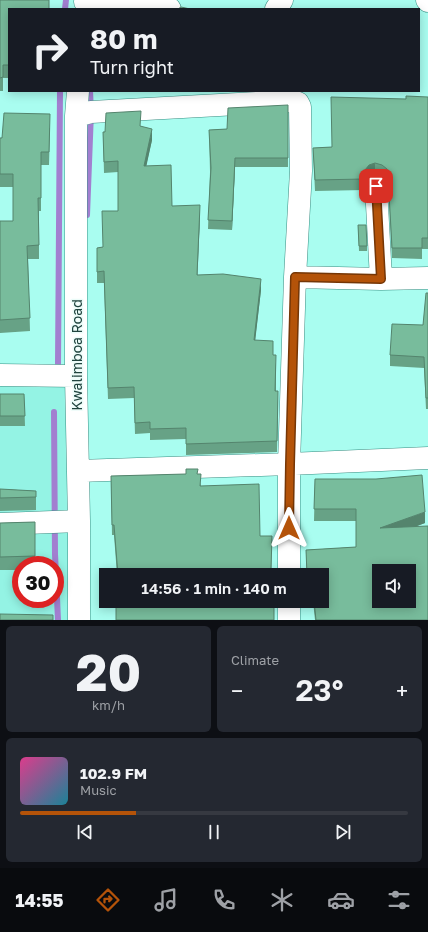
<!DOCTYPE html>
<meta charset="utf-8">
<style>
body{margin:0;font-family:"Golos Text",sans-serif;background:#242831;color:#f1f3f6;height:100vh;display:flex;flex-direction:column;font-size:15px;white-space:nowrap}
*{box-sizing:border-box;margin:0}
p{font-size:13px;color:#9ea1a6}
.icon{flex:none;width:22px;height:22px;fill:none;stroke:currentColor;stroke-width:2;stroke-linecap:round;stroke-linejoin:round}
.map{position:relative;height:620px;overflow:hidden}
.drawer{display:flex;flex-direction:column;gap:6px;padding:6px;background:#0d0f14;flex:1}
.drawer>*{flex:none}
.banner{position:absolute;left:8px;top:8px;width:412px;height:84px;border-radius:0px;box-shadow:0 2px 10px #0003;background:#171b24;color:#f1f3f6;overflow:hidden}
.tools{position:absolute;left:372px;top:564px;display:grid;gap:8px}
.tools a{display:grid;place-items:center;width:44px;height:44px;border-radius:0px;background:#171b24;box-shadow:0 2px 10px #0003;font-size:20px}
.speed{position:absolute;left:12px;top:556px;display:flex;gap:8px;font-size:20px;font-weight:700;text-align:center}
.speed>*{display:grid;place-content:center;width:52px;height:52px;border-radius:50%;background:#171b24;box-shadow:0 2px 10px #0003;line-height:1}
.speed .limit{border:6px solid #d22;background:#fff;color:#111}
.pin{position:absolute;display:grid;place-items:center;width:34px;height:34px;color:#fff;margin:-17px;border-radius:8px;box-shadow:0 2px 6px #0006}
.me{position:absolute;width:44px;margin:-22px;rotate:0deg;stroke-linejoin:round;filter:drop-shadow(0 0 3px #0008)}
.turn{display:flex;align-items:center;gap:14px;height:84px;padding:0 16px;font-size:18px}
.turn .icon{width:52px;height:52px;stroke-width:2.5}
.turn b{display:block;font-size:28px;line-height:34px}
.big{font-size:30px;font-weight:600;line-height:1.1}
.drawer .tile{flex:1;display:flex;flex-direction:column;justify-content:center;gap:6px;min-width:0;padding:0 14px;border-radius:6px;background:#242831}
.drawer .dial{align-items:center;gap:0}
.dial b{font-size:52px;line-height:1}
.song{display:flex;align-items:center;gap:12px}
.cover{width:48px;height:48px;border-radius:6px;background:linear-gradient(135deg,hsl(330 70% 55%),hsl(190 70% 35%))}
.played{height:4px;border-radius:2px;background:linear-gradient(90deg,#b45309 30%,#363941 30%)}
.keys{display:flex;justify-content:space-around;direction:ltr}
.heat{display:flex;justify-content:space-between;align-items:center;font-size:22px;direction:ltr}
.drawer .tiles{flex:1;display:grid;gap:6px;grid-template-columns:1fr 1fr}
.tile:last-child{grid-column:span 2}
.trip{position:absolute;left:99px;top:568px;width:230px;height:40px;border-radius:0px;background:#171b24;box-shadow:0 2px 10px #0003;font-weight:600;line-height:40px;text-align:center}
.menu{display:flex;height:64px;justify-content:space-around;align-items:center;background:#090b0e;color:#9ea1a6}
.menu .icon{width:28px;height:28px}
.menu .selected{color:#b45309}
.menu b{font-size:18px;color:#f1f3f6}
.map>svg:first-child{display:block}
</style>
<div class="map">
<svg width="428" height="620" viewBox="0 0 428 620">
<rect width="100%" height="100%" fill="#a9fdf0"/>
<path fill="#94f3e4" fill-rule="evenodd" d="M66,385L69,620H0V386ZM21,565H55V599H21Z"/>
<g fill="none" stroke-linecap="round" stroke-linejoin="round">
<path stroke="#a27fd0" stroke-width="6" d="M65,9L66,0
M87,215L91,112L90,91
M58,365L60,91
M54,412L55,554L58,620"/>
<defs>
<path id="minor" d="M427,0L428,1
M85,2L170,9
M276,9L282,0
M78,91L76,116V376L79,521V620
M76,116L91,112L292,101L298,103L300,107L301,171L295,277L289,464V575
M376,186L381,279
M295,277L381,279L428,278
M0,375L76,376
M78,471L289,464L428,458
M0,524L79,521
M289,620V601"/>
</defs>
<use href="#minor" stroke="#398f83" stroke-width="23"/>
<use href="#minor" stroke="#fff" stroke-width="22"/>
</g>
<path fill="#67a286" d="M0,0L9,9V78H3V91H0Z
M428,97V249H422V259L392,258L388,185L387,180L382,175L375,174L369,176L365,181L364,190L315,191L313,148L332,147L406,99Z
M288,105V167H235L232,230L208,229L210,172L209,130L227,129Z
M140,126L152,140L146,166L172,206L200,216L197,275L261,290L255,340L273,355L276,366V391L278,402L277,452L186,455V439L150,440V433L135,434L134,398L108,399L104,283H97V248L103,247L118,211V172L104,173L103,132Z
M50,128L49,165H41V211H39V259H28L30,331L0,333V221H13V187H0V138Z
M358,225L367,246V251H359Z
M428,293V409H426L424,368L390,366V355L423,325Z
M0,394H24L25,426H0Z
M198,474L201,486L260,536H272L271,575H117L114,535H112L111,476Z
M315,479L425,523L414,527L428,620H315L313,601H322V575H307L306,550L356,547V521H314Z
M0,489L36,491V510L0,511Z
M35,522V565H21V570H0V523Z"/>
<path fill="#54846d" d="M152,129V140L144,177V166Z
M235,158V167L232,230V221Z
M375,163V174L369,176L365,181L364,190V179L365,170L369,165Z
M200,205V216L197,286V275Z
M261,279V290L254,351V340Z
M425,512V523L380,540V528Z"/>
<path fill="#78bc9c" stroke="#54846d" fill-rule="evenodd" d="M0,0H49V9H9V65H3V77L0,78Z
M181,7L190,9H178Z
M406,96L428,97V238H422V248H392L388,175L387,169L382,165L375,163L369,165L365,170L364,179L315,180L313,148L332,147L331,97L406,99Z
M288,105V158H235L232,221L208,220L211,168L209,130L227,129L228,108Z
M141,111L140,126L152,129L144,166L171,165L172,206L200,205L197,275L223,274L261,279L254,340L273,341V355H276L275,391H278L277,441L186,444V428L150,429V422L135,423L134,387L108,388L104,271L97,272V248L103,247L102,211H118V161L104,162L103,132H105L106,113Z
M4,113L50,114L49,152H41V198H38L39,245L27,246L30,318L0,320V221H13V174H0V138H2Z
M358,225H366L367,246H359Z
M426,293H428V398H426L424,357L390,355L392,324L423,325Z
M0,394H24L25,416H0Z
M186,469H198L197,474H201L200,486L259,484L260,536H272L271,569L256,570V575H118L114,525H112L111,476L186,474Z
M422,475L425,512L380,528L428,526V620H316L314,601H322V575H307L306,550L356,547V509H314L315,479H376ZM379,571H409V601H379Z
M0,489L36,491V497L0,498Z
M35,522V556L0,557V523Z
M116,601H256V606L274,607V620H116Z
M0,614L53,615V620H0Z"/>
<g fill="none" stroke-linecap="round" stroke-linejoin="round">
<defs>
<path id="route" d="M289,528L290,464L295,277L381,279L376,186"/>
</defs>
<use href="#route" stroke="#753606" stroke-width="10"/>
<use href="#route" stroke="#b45309" stroke-width="7"/>
</g>
<g text-anchor="middle" stroke-width="3" stroke-linejoin="round" paint-order="stroke">
<g font-size="14" fill="#20433e" stroke="#ecfcf9">
<text transform="translate(77 355) rotate(-90)" y="5">Kwalimboa Road</text>
</g>
</g>
</svg>
<div class="tools">
<a><svg class="icon" aria-label="sound" viewBox="0 0 24 24"><path d="M4 9h4l5-4v14l-5-4H4zM17 9q2 3 0 6"/></svg></a>
</div>
<div class="speed"><div class="limit">30</div></div>
<div class="pin" style="left:376px;top:186px;background:#d93025"><svg class="icon" aria-label="arrive" viewBox="0 0 24 24"><path d="M6 21V4h12l-3 4 3 4H6"/></svg></div>
<svg class="me" style="left:289px;top:528px" viewBox="-20 -20 40 40"><path d="M0-17L14 15 0 8-14 15z" fill="#b45309" stroke="#fff" stroke-width="4"/></svg>
<div class="trip">14:56 · 1 min · 140 m</div>
<div class="banner">
<div class="turn"><svg class="icon" aria-label="right" viewBox="0 0 24 24"><path d="M7 20v-9h11M14 6l5 5-5 5"/></svg><div><b>80 m</b>Turn right</div></div>
</div>
</div>
<section class="drawer">
<div class="tiles">
<div class="tile dial"><b>20</b><p>km/h</p></div>
<div class="tile"><p>Climate</p>
<div class="heat"><a>−</a><b class="big">23°</b><a>+</a></div>
</div>
<div class="tile">
<div class="song"><i class="cover"></i><div><b>102.9 FM</b><p>Music</p></div></div>
<div class="played"></div>
<div class="keys"><svg class="icon" aria-label="previous" viewBox="0 0 24 24"><path d="M18 5L8 12l10 7zM5 5v14"/></svg><svg class="icon" aria-label="pause" viewBox="0 0 24 24"><path d="M8 5v14M16 5v14"/></svg><svg class="icon" aria-label="next" viewBox="0 0 24 24"><path d="M6 5l10 7-10 7zM19 5v14"/></svg></div>
</div>
</div>
</section>
<nav class="menu">
<b>14:55</b>
<svg class="icon selected" aria-label="directions" viewBox="0 0 24 24"><path d="M12 3l9 9-9 9-9-9zM9 14v-3h6M13 9l2 2-2 2"/></svg>
<svg class="icon" aria-label="music" viewBox="0 0 24 24"><path d="M9 18V5l10-2v13"/><circle cx="6" cy="18" r="3"/><circle cx="16" cy="16" r="3"/></svg>
<svg class="icon" aria-label="phone" viewBox="0 0 24 24"><path d="M5 4h4l2 5-3 2q2 4 5 5l2-3 5 2v4C11 20 4 13 5 4z"/></svg>
<svg class="icon" aria-label="climate" viewBox="0 0 24 24"><path d="M12 3v18M4 7l16 10M4 17L20 7"/></svg>
<svg class="icon" aria-label="car" viewBox="0 0 24 24"><path d="M5 17H2v-5l4-1 3-4h7l3 4 3 1v5h-3M9 17h6M6 11h13"/><circle cx="7" cy="17" r="2"/><circle cx="17" cy="17" r="2"/></svg>
<svg class="icon" aria-label="filters" viewBox="0 0 24 24"><path d="M4 7h16M4 17h16"/><circle cx="9" cy="7" r="2"/><circle cx="15" cy="17" r="2"/></svg>
</nav>
